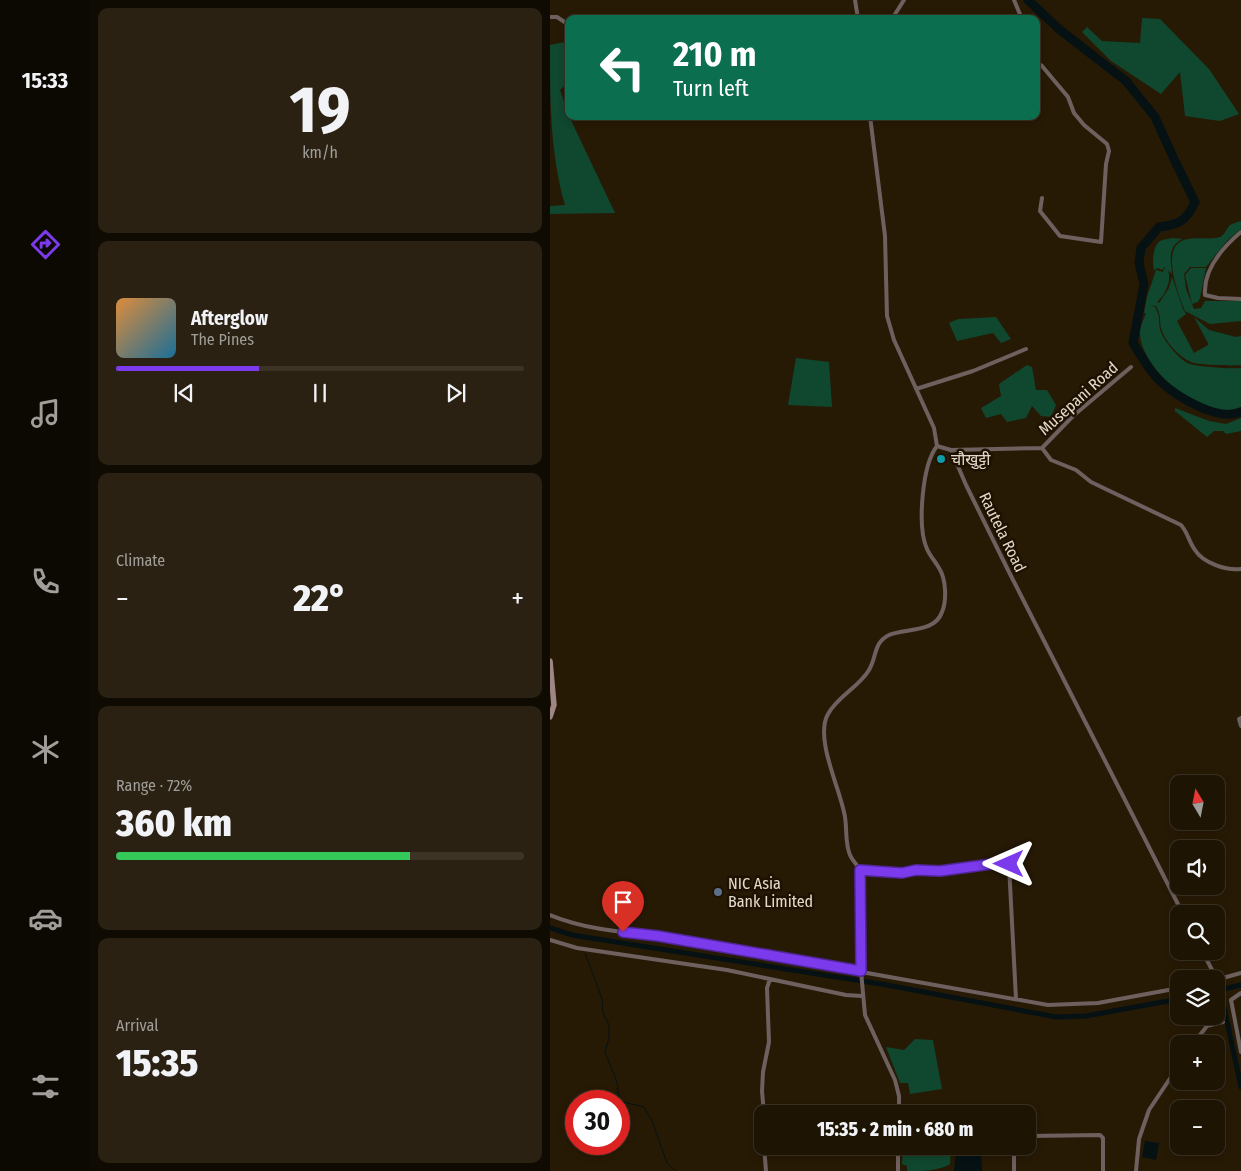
<!DOCTYPE html>
<meta charset="utf-8">
<style>
body{margin:0;font-family:"Fira Sans Condensed","Noto Sans Devanagari",sans-serif;background:#2a2113;color:#f1f3f6;height:100vh;display:flex;flex-direction:column;font-size:19px;white-space:nowrap}
*{box-sizing:border-box;margin:0}
p{font-size:16px;color:#a09e9a}
.icon{flex:none;width:28px;height:28px;fill:none;stroke:currentColor;stroke-width:2;stroke-linecap:round;stroke-linejoin:round}
.map{position:relative;flex:1;overflow:hidden}
.panel{display:flex;flex-direction:column;gap:8px;padding:8px;background:#100b02;width:460px}
.panel>*{flex:none}
.banner{position:absolute;left:15px;top:15px;width:475px;height:105px;border-radius:10px;box-shadow:0 2px 8px #0003,0 0 0 1px #3b3326;background:#0b6e4f;color:#fff;overflow:hidden}
.needle{width:32px;rotate:350deg}
.buttons{position:absolute;left:620px;top:775px;display:grid;gap:10px}
.buttons a{display:grid;place-items:center;width:55px;height:55px;border-radius:10px;background:#1d1404;box-shadow:0 2px 8px #0003,0 0 0 1px #3b3326;font-size:25px}
.speed{position:absolute;left:15px;top:1090px;display:flex;gap:10px;font-size:25px;font-weight:700;text-align:center}
.speed>*{display:grid;place-content:center;width:65px;height:65px;border-radius:50%;background:#1d1404;box-shadow:0 2px 8px #0003,0 0 0 1px #3b3326;line-height:1}
.speed .limit{border:8px solid #d22;background:#fff;color:#111}
.pin{position:absolute;display:grid;place-items:center;width:42px;height:42px;color:#fff;margin:-51px -21px;border-radius:50% 50% 50% 0;rotate:-45deg;box-shadow:0 0 5px #0007}
.pin .icon{rotate:45deg}
.me{position:absolute;width:55px;margin:-28px;rotate:270deg;stroke-linejoin:round;filter:drop-shadow(0 0 4px #0008)}
.turn{display:flex;align-items:center;gap:18px;height:105px;padding:0 25px;font-size:22px}
.turn .icon{width:65px;height:65px;stroke-width:2.5}
.turn b{display:block;font-size:35px;line-height:42px}
.big{font-size:38px;font-weight:800;line-height:1.1}
.panel .card{flex:1;display:flex;flex-direction:column;justify-content:center;gap:8px;min-width:0;padding:0 18px;border-radius:10px;background:#2a2113}
.panel .dial{align-items:center;gap:0}
.dial b{font-size:65px;line-height:1}
.song{display:flex;align-items:center;gap:15px}
.cover{width:60px;height:60px;border-radius:8px;background:linear-gradient(135deg,hsl(30 70% 55%),hsl(200 70% 35%))}
.played{height:5px;border-radius:2px;background:linear-gradient(90deg,#7c3aed 35%,#3b3326 35%)}
.keys{display:flex;justify-content:space-around;direction:ltr}
.heat{display:flex;justify-content:space-between;align-items:center;font-size:28px;direction:ltr}
.charge{height:8px;border-radius:4px;background:linear-gradient(90deg,#34c759 72%,#3b3326 0)}
.trip{position:absolute;left:204px;top:1105px;width:282px;height:50px;border-radius:10px;background:#1d1404;box-shadow:0 2px 8px #0003,0 0 0 1px #3b3326;font-weight:800;line-height:50px;text-align:center}
main{display:flex;flex:1;min-height:0}
.tab-bar{display:flex;flex-direction:column;width:90px;justify-content:space-around;align-items:center;background:#0c0802;color:#a09e9a}
.tab-bar .icon{width:35px;height:35px}
.tab-bar .active{color:#7c3aed}
.tab-bar b{font-size:22px;color:#f1f3f6}
.map>svg:first-child{display:block}
</style>
<main>
<nav class="tab-bar">
<b>15:33</b>
<svg class="icon active" aria-label="directions" viewBox="0 0 24 24"><path d="M12 3l9 9-9 9-9-9zM9 14v-3h6M13 9l2 2-2 2"/></svg>
<svg class="icon" aria-label="music" viewBox="0 0 24 24"><path d="M9 18V5l10-2v13"/><circle cx="6" cy="18" r="3"/><circle cx="16" cy="16" r="3"/></svg>
<svg class="icon" aria-label="phone" viewBox="0 0 24 24"><path d="M5 4h4l2 5-3 2q2 4 5 5l2-3 5 2v4C11 20 4 13 5 4z"/></svg>
<svg class="icon" aria-label="climate" viewBox="0 0 24 24"><path d="M12 3v18M4 7l16 10M4 17L20 7"/></svg>
<svg class="icon" aria-label="car" viewBox="0 0 24 24"><path d="M5 17H2v-5l4-1 3-4h7l3 4 3 1v5h-3M9 17h6M6 11h13"/><circle cx="7" cy="17" r="2"/><circle cx="17" cy="17" r="2"/></svg>
<svg class="icon" aria-label="filters" viewBox="0 0 24 24"><path d="M4 7h16M4 17h16"/><circle cx="9" cy="7" r="2"/><circle cx="15" cy="17" r="2"/></svg>
</nav>
<section class="panel">
<div class="card dial"><b>19</b><p>km/h</p></div>
<div class="card">
<div class="song"><i class="cover"></i><div><b>Afterglow</b><p>The Pines</p></div></div>
<div class="played"></div>
<div class="keys"><svg class="icon" aria-label="previous" viewBox="0 0 24 24"><path d="M18 5L8 12l10 7zM5 5v14"/></svg><svg class="icon" aria-label="pause" viewBox="0 0 24 24"><path d="M8 5v14M16 5v14"/></svg><svg class="icon" aria-label="next" viewBox="0 0 24 24"><path d="M6 5l10 7-10 7zM19 5v14"/></svg></div>
</div>
<div class="card"><p>Climate</p>
<div class="heat"><a>−</a><b class="big">22°</b><a>+</a></div>
</div>
<div class="card"><p>Range · 72%</p><b class="big">360 km</b><div class="charge"></div></div>
<div class="card"><p>Arrival</p><b class="big">15:35</b></div>
</section>
<div class="map">
<svg width="691" height="1171" viewBox="0 0 691 1171">
<rect width="100%" height="100%" fill="#271a05"/>
<path fill="#10472f" d="M592,18L610,19L659,69L689,114L670,121L635,116L630,72L611,94L561,61L532,32L537,27L552,41L590,43Z
M19,41V81L10,90L19,116L65,213L0,214V206L15,205C0,153 0,98 0,45Z
M691,221V229L677,241L656,267H640L634,274L636,289L644,309L651,308L655,301H691V321L660,324L635,311C628,294 608,243 638,239C649,237 660,240 670,237C675,235 676,229 680,225C683,223 688,222 691,221Z
M623,238L632,239C617,247 621,261 622,274L614,267L612,270L608,268L604,270C602,262 603,246 610,241C614,239 619,239 623,238Z
M614,268L618,270C622,281 615,295 607,302L609,303L619,288L622,277L633,309L636,314L627,321L644,353L658,345V343L644,317L659,330L686,337L691,336V365C683,366 647,365 641,362C628,356 615,342 611,328C609,317 612,318 606,306L601,305L605,307C611,318 608,318 610,329C612,339 630,361 640,364C651,367 680,369 691,368V407C654,423 590,370 590,332C590,326 594,319 596,313H594L597,297L606,270L613,272Z
M641,268H656L650,298L648,302L642,304L635,275Z
M446,317L461,339L451,343L443,333L407,341L399,323L408,319Z
M246,358L279,362L282,407L238,405Z
M477,365L482,367L486,390H497L506,405L501,417L491,416L482,406L476,418L457,422L451,414L436,418L431,408L451,396L449,384Z
M625,408L659,421L676,424L691,418V431L676,434L673,431H664L657,437L625,411Z
M365,1039L383,1040L392,1089L360,1094L358,1083H350L336,1047L354,1050Z
M353,1151H401L400,1164C390,1171 370,1171 357,1171V1166L352,1164Z"/>
<path fill="#051113" d="M595,1141L609,1143L606,1160L592,1157Z
M406,1150H429L431,1153L432,1171H404Z"/>
<g fill="none" stroke-linecap="round" stroke-linejoin="round">
<path stroke="#051113" stroke-width="1" d="M35,953L52,999L53,1013L59,1025V1038L55,1052L67,1082L69,1101L94,1107L102,1121L117,1163L126,1171"/>
<path stroke="#051113" stroke-width="5" d="M0,928L22,935L337,985L506,1017L536,1016L629,999
M666,991L691,985
M673,1003L691,1087"/>
<path stroke="#051113" stroke-width="9" d="M478,0L510,30L576,81L605,117L624,159L645,202C637,220 629,225 609,227L591,248L589,263L594,284L583,343C591,355 599,371 610,381C627,397 668,422 691,412"/>
<path stroke="#6e605f" stroke-width="4" d="M305,0L308,19
M464,0L472,19
M0,17H7L19,25
M342,19L354,0
M486,62L492,66L518,97L524,113L534,125L557,144L559,151L556,164L551,242L510,236L490,211L492,198
M320,116L335,236L337,316L344,340L384,428L387,446
M691,232C672,248 653,269 655,295L668,298L691,299
M366,389L423,371L476,349
M387,446L401,450L492,448L523,416L581,367
M492,448L501,460L526,470L541,482L631,525C638,533 639,542 645,550C653,563 677,571 691,569
M401,450L416,485L459,572L633,914
M691,718L689,719L691,726
M310,870L352,873L366,870L390,871L456,862L459,865L466,999
M0,915C34,929 71,932 108,936L498,1005L548,1003L629,988
M0,940L27,948L177,970L296,995L312,996
M652,951L667,979
M666,980L691,973
M691,993L681,1000L691,1052
M643,1044L657,1026L673,1022
M214,1114L212,1091L213,1072L219,1042L217,988L220,979
M349,1114V1096L345,1080L315,1015L311,971L312,874C309,866 303,862 300,855C295,844 297,829 295,817C291,790 264,739 278,714C288,696 309,687 319,670C327,657 323,643 339,635C355,628 385,633 392,612C397,600 396,579 389,568C385,561 380,556 377,549C367,527 372,465 387,446
M478,1136L550,1135L553,1138V1171
M214,1146L216,1171
M464,1146V1171
M348,1171V1146
M586,1171L589,1139L599,1110L629,1065"/>
<path stroke="#9d8685" stroke-width="5.5" d="M0,661L4,705L0,717"/>
</g>
<g fill="none" stroke-linecap="round" stroke-linejoin="round">
<defs>
<path id="route" d="M73,932L108,936L311,971L310,870L352,873L366,870L390,871L456,862L459,864"/>
</defs>
<use href="#route" stroke="#51269a" stroke-width="12"/>
<use href="#route" stroke="#7c3aed" stroke-width="9"/>
</g>
<circle fill="#0f9aa8" stroke="#1e1100" stroke-width="2" cx="391" cy="459" r="5"/>
<circle fill="#5c6f8a" stroke="#1e1100" stroke-width="2" cx="168" cy="892" r="5"/>
<g text-anchor="middle" stroke-width="5" stroke-linejoin="round" paint-order="stroke">
<g font-size="16" fill="#e3dacd" stroke="#1e1100">
<text transform="translate(528 398) rotate(-42)" y="6">Musepani Road</text>
<text transform="translate(453 532) rotate(64)" y="6">Rautela Road</text>
</g>
<g font-size="16" fill="#e3dacd" stroke="#1e1100" text-anchor="start">
<text x="401" y="465">चौखुट्टी</text>
<text x="178" y="889">NIC Asia<tspan x="178" dy="18">Bank Limited</tspan></text>
</g>
</g>
</svg>
<div class="buttons">
<a><svg class="needle" viewBox="-14 -14 28 28"><path d="M0-13l5 13h-10z" fill="#e53935"/><path d="M0 13l5-13h-10z" fill="#a09e9a"/></svg></a>
<a><svg class="icon" aria-label="sound" viewBox="0 0 24 24"><path d="M4 9h4l5-4v14l-5-4H4zM17 9q2 3 0 6"/></svg></a>
<a><svg class="icon" aria-label="search" viewBox="0 0 24 24"><circle cx="10" cy="10" r="6"/><path d="M15 15l6 6"/></svg></a>
<a><svg class="icon" aria-label="layers" viewBox="0 0 24 24"><path d="M12 4l9 5-9 5-9-5zM3 14l9 5 9-5"/></svg></a>
<a>+</a>
<a>−</a>
</div>
<div class="speed"><div class="limit">30</div></div>
<div class="pin" style="left:73px;top:932px;background:#d93025"><svg class="icon" aria-label="arrive" viewBox="0 0 24 24"><path d="M6 21V4h12l-3 4 3 4H6"/></svg></div>
<svg class="me" style="left:459px;top:864px" viewBox="-20 -20 40 40"><path d="M0-17L14 15 0 8-14 15z" fill="#7c3aed" stroke="#fff" stroke-width="4"/></svg>
<div class="trip">15:35 · 2 min · 680 m</div>
<div class="banner">
<div class="turn"><svg class="icon" aria-label="left" viewBox="0 0 24 24"><path d="M17 20v-9H6M10 6l-5 5 5 5"/></svg><div><b>210 m</b>Turn left</div></div>
</div>
</div>
</main>
